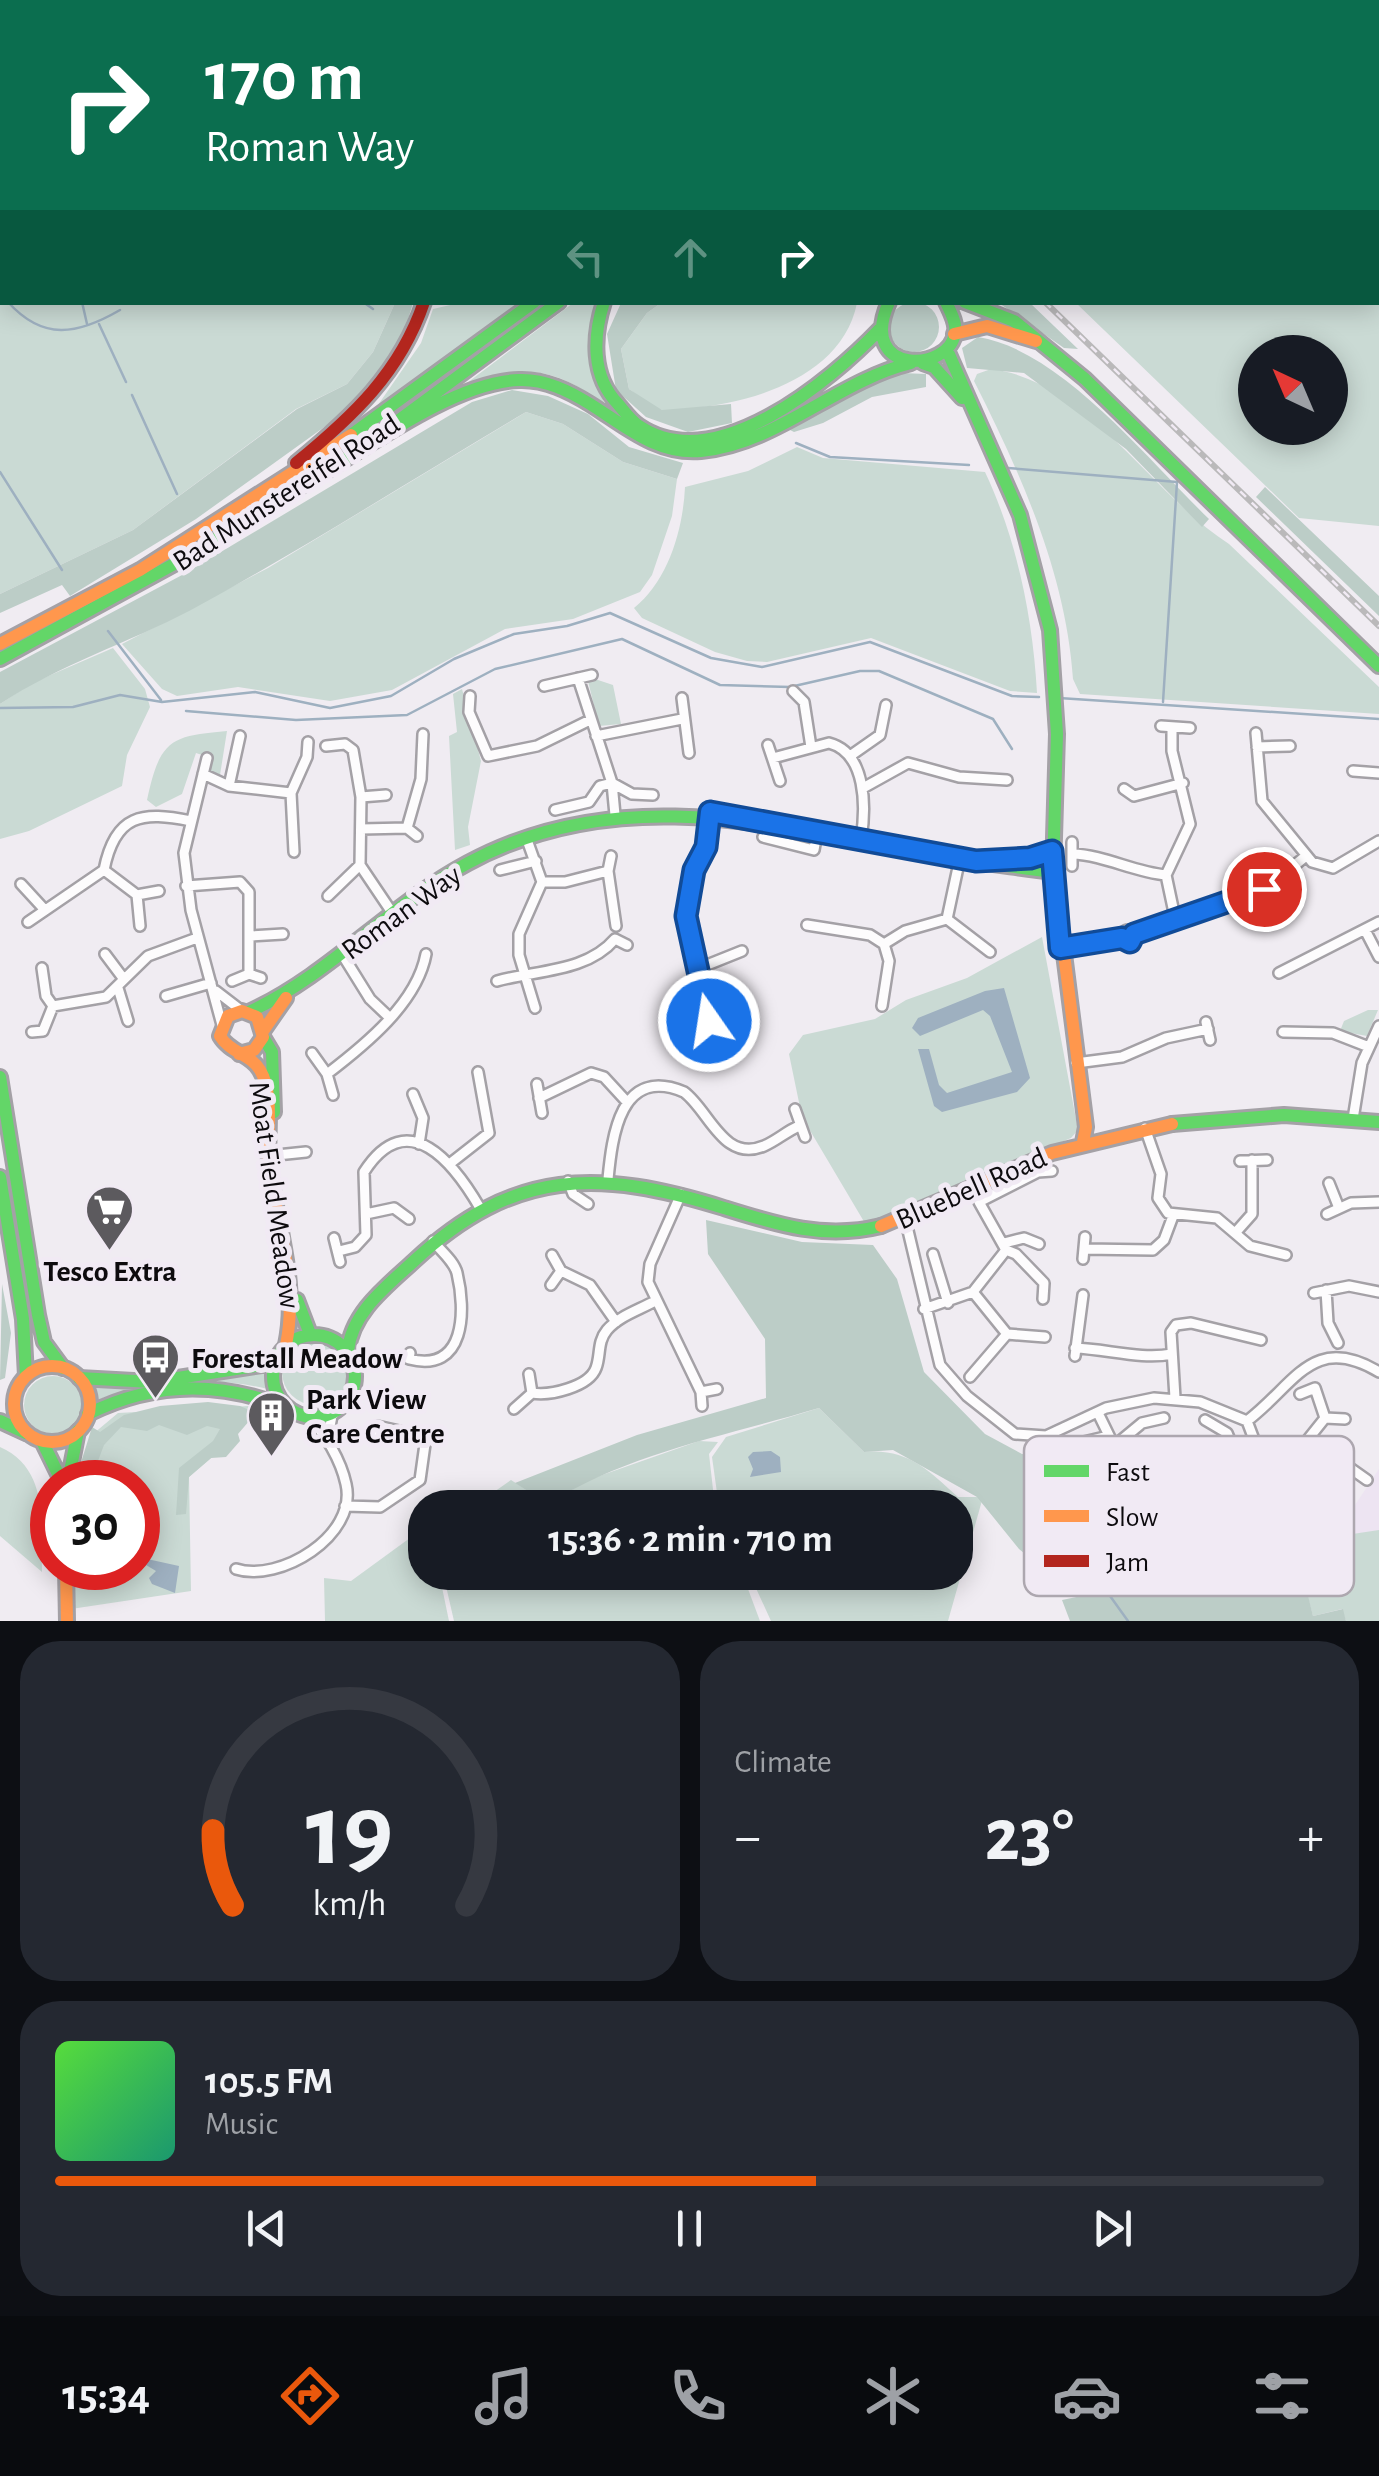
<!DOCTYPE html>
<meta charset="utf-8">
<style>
body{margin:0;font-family:"Alegreya Sans",sans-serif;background:#242831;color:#f1f3f6;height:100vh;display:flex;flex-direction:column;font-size:38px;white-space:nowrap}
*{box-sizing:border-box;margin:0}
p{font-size:32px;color:#9ea1a6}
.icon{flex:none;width:55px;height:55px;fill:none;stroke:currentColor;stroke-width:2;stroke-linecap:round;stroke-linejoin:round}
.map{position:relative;height:1621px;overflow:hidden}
.panel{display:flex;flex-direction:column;gap:20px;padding:20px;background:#0d0f14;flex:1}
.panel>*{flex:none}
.hud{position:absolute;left:0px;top:0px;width:1380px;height:305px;box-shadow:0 5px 25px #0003;background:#0b6e4f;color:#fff;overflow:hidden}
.needle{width:65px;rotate:316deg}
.tools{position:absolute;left:1238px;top:335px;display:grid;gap:20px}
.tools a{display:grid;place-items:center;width:110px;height:110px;border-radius:50%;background:#171b24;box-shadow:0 5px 25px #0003;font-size:50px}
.speed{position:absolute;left:30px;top:1460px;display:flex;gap:20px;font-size:50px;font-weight:700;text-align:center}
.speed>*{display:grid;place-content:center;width:130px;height:130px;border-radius:50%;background:#171b24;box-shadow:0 5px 25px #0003;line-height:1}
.speed .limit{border:15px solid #d22;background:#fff;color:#111}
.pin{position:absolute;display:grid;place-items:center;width:85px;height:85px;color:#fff;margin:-42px;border:5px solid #fff;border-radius:50%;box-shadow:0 2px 10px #0007}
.me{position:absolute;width:110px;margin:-55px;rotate:347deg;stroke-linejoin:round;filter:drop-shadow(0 0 8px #0008)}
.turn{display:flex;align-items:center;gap:35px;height:210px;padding:0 40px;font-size:45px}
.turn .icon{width:130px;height:130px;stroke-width:2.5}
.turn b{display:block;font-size:70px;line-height:85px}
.lanes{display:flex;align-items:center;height:95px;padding:0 40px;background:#0003;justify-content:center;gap:50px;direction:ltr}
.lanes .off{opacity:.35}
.big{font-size:75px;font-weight:600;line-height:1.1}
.panel .widget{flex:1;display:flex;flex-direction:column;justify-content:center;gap:15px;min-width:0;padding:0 35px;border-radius:40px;background:#242831}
.panel .dial{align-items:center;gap:0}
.dial svg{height:260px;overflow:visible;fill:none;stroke:#363941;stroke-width:7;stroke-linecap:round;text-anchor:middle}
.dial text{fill:#f1f3f6;stroke:none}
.song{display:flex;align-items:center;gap:30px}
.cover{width:120px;height:120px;border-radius:15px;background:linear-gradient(135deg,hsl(110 70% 55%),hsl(160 70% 35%))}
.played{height:10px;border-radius:5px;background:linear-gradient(90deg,#ea580c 60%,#363941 60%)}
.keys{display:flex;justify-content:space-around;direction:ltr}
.heat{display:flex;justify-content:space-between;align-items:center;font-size:55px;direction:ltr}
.panel .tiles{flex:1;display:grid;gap:20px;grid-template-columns:1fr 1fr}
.widget:last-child{grid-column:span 2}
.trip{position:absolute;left:408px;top:1490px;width:565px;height:100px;border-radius:40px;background:#171b24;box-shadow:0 5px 25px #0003;font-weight:600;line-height:100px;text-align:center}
.dock{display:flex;height:160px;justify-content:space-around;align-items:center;background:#090b0e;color:#9ea1a6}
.dock .icon{width:70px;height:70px}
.dock .active{color:#ea580c}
.dock b{font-size:45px;color:#f1f3f6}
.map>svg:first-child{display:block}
</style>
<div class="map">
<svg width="1379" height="1621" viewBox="0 0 1379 1621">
<rect width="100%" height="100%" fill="#f0ecf2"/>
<path fill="#ede4f2" d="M1379,1469V1621H1346L1342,1609L1313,1616L1293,1543L1313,1535L1310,1526L1349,1514Z"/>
<path fill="#cadad4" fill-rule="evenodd" d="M0,0H529L2,2V302L395,303L373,352L347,384L296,409L133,530L0,594Z
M950,0H1379V526L1299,518L1076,303L1378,302V2ZM1255,352H1330V428H1255Z
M459,303H526L371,415L421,343L433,309Z
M573,303H597C582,346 587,367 607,408C557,366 526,365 467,383Z
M661,303H857C843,374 758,402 693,408C684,408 670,412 662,410C651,408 638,395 629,389L621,349L647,313Z
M991,369C1088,381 1151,494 1229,544L1379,687V714L1080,694L1073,679C1066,574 1021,474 974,381L977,374Z
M526,412L563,424L623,462L677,479L672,516L652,575L640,592L573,619L505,629L392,690L330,701L238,687L177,696L162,689L122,644L268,568Z
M797,447L823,458L985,472C1017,540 1033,618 1037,693L1010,691L871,638L767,662L747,661L715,652L642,618L634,608C668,581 683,530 685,487L748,471Z
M113,648L145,689L150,707L127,755L122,786L29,831L0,839V704L32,683Z
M595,679L613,685L621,724L599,726L588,681Z
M462,689L481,761L468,827L470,845L455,850L449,736L457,732L453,694Z
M227,731L220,775L210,772L208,757L196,753L182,794L156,807L147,800C160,739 171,736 227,731Z
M1042,937L1078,1130L1071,1138C1003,1166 937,1203 866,1225L802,1117L789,1054L803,1035L875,1019L906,1000L967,978Z
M1368,1010H1378L1367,1036L1340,1031L1344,1021Z
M282 1372a33 33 0 1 1 66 0a33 33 0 1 1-66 0Z
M269,1366L271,1390C217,1375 150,1381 97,1400L93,1386Z
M24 1405a29 29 0 1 1 58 0a29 29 0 1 1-58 0Z
M249,1406L236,1437L189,1477L191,1591L71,1609L70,1568H138V1482H75L93,1434L118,1413Z
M819,1408L864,1452C907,1448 927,1469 958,1497H983L948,1621H771L749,1573L955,1572V1508L719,1507L712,1457L726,1437Z
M699,1441L718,1442L709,1454L715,1507L471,1508L511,1480L548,1504L588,1480Z
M0,1447C50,1469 41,1526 42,1572L0,1536Z
M425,1527V1572L439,1573L449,1621H325L324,1578L351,1581Z
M1379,1530V1621H1346L1342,1609L1313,1616L1293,1543Z
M443,1573H742L760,1621H454Z"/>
<path fill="#bccdc7" d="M889 327a25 25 0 1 1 50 0a25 25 0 1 1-50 0Z
M395,303H413L398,352L341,415L196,519L70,596L62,585L0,613V594L133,530L297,409L347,384L373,352Z
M621,303H661L647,313L621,349L629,389L662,410L731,404L732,423L688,432L646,417L616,390L607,334Z
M999,303H1030L1078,349L1064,348Z
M978,337C1061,350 1149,461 1209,519L1202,527L1126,449L1024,373L967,368L962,348Z
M902,373L926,374V387L872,397L823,423L794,432L788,429L847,390Z
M512,390L548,396L588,414L629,447L683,463L677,479L623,462L563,424L526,412C414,478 305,548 191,610C128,643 59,665 0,704V672L184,574L472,402Z
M1265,487L1379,596V616L1256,497Z
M706,1220L802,1242L873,1245L897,1279L924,1372L985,1434L1022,1454L1040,1455V1475L1046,1488L1061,1496L1137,1569L1063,1585L1019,1549L977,1497L893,1450L864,1452L819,1408C729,1435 628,1453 548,1504L515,1483L637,1435L766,1398L765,1339L708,1254Z
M2,1284L11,1333L5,1378L0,1380Z
M208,1402L240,1406L256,1413L238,1434L240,1441L226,1457L211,1458L189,1477L186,1514L176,1515L179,1468L213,1441L220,1429L207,1426L187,1435L159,1425L147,1431L121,1427L104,1445L90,1482H75L92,1427L100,1432L124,1415L160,1406Z
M1297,1551L1313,1616L1343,1609L1346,1621H1070L1062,1600Z"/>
<path fill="#9eb0c0" d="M1004,988L1030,1078L1017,1092L942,1112L934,1106L918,1049H929L939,1085L947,1093L1012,1072L990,1016L983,1010L920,1036L912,1028L918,1018L985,991Z
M706,1025L719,1031L726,1049C704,1059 683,1045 664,1034Z
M771,1451L780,1457L781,1472L750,1477L753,1469L748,1457L753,1452Z
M138,1557L179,1566L175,1593L152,1584L149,1578L156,1571L146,1565L133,1571L135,1576L128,1581L120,1568H138Z"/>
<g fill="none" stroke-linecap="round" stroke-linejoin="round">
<path stroke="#9eb0c0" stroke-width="2.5" d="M18,0L19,2
M0,296L2,297
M8,302C43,341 77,335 120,310
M82,302L87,324
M363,302L373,309
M99,324L126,382
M132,395L177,494
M796,443L830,457L969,465
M1008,468L1177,482L1163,702
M0,472L62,570
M108,631L161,700
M1059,698L1379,719
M0,708L73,707L120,695L162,702L255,692L330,708L391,696L454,659L514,634L567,626L610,613L711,658L762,667L870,642L1012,696L1039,697
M186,711L296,720L407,715L495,669L622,639L720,685L790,687L860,671H879L993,719L1012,749
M1100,1582L1128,1621"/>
<defs>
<path id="street" d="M578,678L612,783L615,815
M544,686L592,675
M793,691L804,702L811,747
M470,696L469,712L488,756L537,746L590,720
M682,698L689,753
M1161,726L1190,728
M1172,727V751L1190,824L1166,875L1176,922
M1256,733L1262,801L1312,862L1333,868L1379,841
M596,736L682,719
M768,745L780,781
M326,746L345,744L353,750L361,797L360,865L393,914
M1257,747L1290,746
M850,756L880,735L886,705
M207,758L184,853L191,910L222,1025
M773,758L829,743C867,753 866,808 861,839
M1353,771L1379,773
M203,774L229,786L291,793
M229,786L240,736
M863,788L908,763L959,777L1007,780
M1124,789L1134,796L1183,783
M361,797L386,795
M555,810L589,802L600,786L612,783L632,794L653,795
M407,828L421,779L423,734
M361,829L407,828L417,836
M526,837L542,882L519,934V955L535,1008
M763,837L814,850L817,833
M294,852L291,793L307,757L308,742
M1072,854C1105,855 1133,872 1166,875
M611,856L608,871L616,926
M1072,866V842
M104,870L137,895L140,926
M500,870L536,861
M542,882H565L608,871
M21,884L44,909
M186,886L240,882L249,892V974
M137,895L159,891
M328,896L360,865
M947,919L990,952
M28,922L104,870C115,814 142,811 191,821
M807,925L870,935L884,944L889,961L882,1006
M1122 936a6 6 0 1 1 12 0a6 6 0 1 1-12 0Z
M1365,930L1379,957
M1134,934C1197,919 1256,899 1306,856
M251,936L283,934
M884,944L905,931L947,919L960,858
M1061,948L1121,937
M105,954L123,978
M342,954L370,999L389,1017
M42,968L46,996L53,1006L106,997L148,956L197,938
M697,969L742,951
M1279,973L1379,922
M232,981L249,974L261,978
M497,981C537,970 587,972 615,939L627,945
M118,988L128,1021
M216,991L242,1011
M166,996L211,983
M704,1005C697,967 682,928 689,889C694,861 706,846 709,815
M689,1009L704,1005L709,1021
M1206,1022L1210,1040
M32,1032L43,1031L53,1006
M1283,1032L1333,1033L1369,1047
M312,1053L327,1074L333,1095
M1076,1063L1122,1057L1166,1038L1208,1029
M327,1074C365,1045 417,1003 426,954
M537,1084L542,1113
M413,1094L423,1118L419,1144
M539,1098L591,1073L604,1077L627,1102
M795,1109L805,1137
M1353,1119L1362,1063L1379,1026
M1145,1128L1161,1174L1158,1198L1168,1213L1217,1218L1250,1246L1286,1255
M277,1155L306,1152
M1240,1161L1267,1160
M452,1162L489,1133L478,1072
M608,1179C612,1137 620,1065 684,1092C709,1110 723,1163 764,1146C776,1141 787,1131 799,1126
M568,1181L573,1194L588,1204
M1329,1183L1339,1208
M681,1194L650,1264L648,1282L701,1392L702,1406
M366,1214L394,1208L409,1219
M1327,1214L1351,1203L1379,1202
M905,1218L940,1365L967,1396L1015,1434L1046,1436L1106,1408L1154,1398L1200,1402L1247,1421C1295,1385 1312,1332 1379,1372
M1236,1232L1252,1214V1160
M334,1238L340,1262
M1004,1243L1024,1238L1039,1244
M1084,1249L1153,1250L1164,1240L1173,1216
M339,1251L355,1247L366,1235L364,1172C408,1103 455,1165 480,1208
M933,1254L948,1303
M552,1255L561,1271L590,1285L616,1322
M1083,1259L1085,1237
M551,1285L561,1271
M1326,1290L1328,1323L1338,1343
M1314,1293L1349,1286L1379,1292
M1043,1299L1044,1283L1016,1254L1006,1250L979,1202L1038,1172L1052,1171
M924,1309L973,1292L1006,1250
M1007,1334L1045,1337
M1075,1348C1107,1349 1141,1360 1172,1354
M410,1353L409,1359C466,1374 466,1310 457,1273C454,1261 440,1250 433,1241
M1075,1356L1083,1295
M970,1377L1007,1334L973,1292
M701,1392L717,1389
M532,1393C550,1396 589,1387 596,1368C601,1355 597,1342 607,1330C619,1316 639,1310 655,1301
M1300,1394L1315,1388L1325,1418L1345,1419
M1175,1398L1171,1332L1176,1325L1191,1323L1261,1340
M514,1409L532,1393L529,1374
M1098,1413L1120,1458L1166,1501L1180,1552
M1205,1420L1227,1433L1236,1455
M1247,1421L1272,1487
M328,1436L332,1416L338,1409
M1309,1439L1367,1480
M1113,1447L1142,1423L1164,1418
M1046,1459L1075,1444L1109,1436
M1200,1475C1222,1471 1233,1456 1255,1450
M1268,1476L1297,1453L1325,1418
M345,1506L380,1507L420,1480L426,1437L377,1426L375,1437
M1103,1520L1145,1484
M1147,1562L1207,1547
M236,1569C279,1583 358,1536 346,1484C341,1461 325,1432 307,1416"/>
<path id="fast" d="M649,0L657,2
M555,2L567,0
M906,2L908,0
M604,302C593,336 591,376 618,404C624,411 631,421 639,426C715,478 830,381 880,329
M889,302C856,376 951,373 955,332C957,323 950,311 946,302
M965,302L1014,321L1085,379L1379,666
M947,350L1020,515L1050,630L1057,734L1053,872L1064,954
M923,363L934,367L962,398
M395,423L559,302
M351,435L534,302
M307,483C364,450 453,382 519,380C545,379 569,391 590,404C625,426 657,455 701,451C777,444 837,381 911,363
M0,659L187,557L311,480
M1005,861L1053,851
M249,1012C331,974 389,905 468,863C609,787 754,820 903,850C953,860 1003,865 1053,872
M263,1037L272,1052L274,1112
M0,1077L38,1315L44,1342L63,1368
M1172,1124L1284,1115L1379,1122
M0,1177L23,1319L26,1376
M297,1300L310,1334
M273 1376a41 41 0 1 1 82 0a41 41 0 1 1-82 0Z
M348,1351C351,1313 387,1286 414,1261C514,1168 599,1169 724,1208C778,1225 825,1240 881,1226
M79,1378L152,1382L275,1363
M88,1414C152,1382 219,1381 285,1407
M0,1421L26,1433
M42,1441L62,1482
M68,1482L78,1431"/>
<path id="slow" d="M954,334L987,326L1036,341
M0,644L140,570L351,435
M1064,954L1086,1127L1083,1142
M263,1031L286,998
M239,1054L254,1050L263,1037L257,1017L242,1011L228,1016L220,1036C230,1053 251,1054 260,1070C275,1095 266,1134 269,1162C276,1225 299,1282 286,1345
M881,1226L1052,1153L1172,1124
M14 1404a38 38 0 1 1 76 0a38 38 0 1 1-76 0Z
M66,1568L67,1621"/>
<path id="jam" d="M885,2L887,0
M296,463C352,417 400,373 424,302"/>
</defs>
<use href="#street" stroke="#a4a1a6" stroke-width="14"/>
<use href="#fast" stroke="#a4a1a6" stroke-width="18"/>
<use href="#slow" stroke="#a4a1a6" stroke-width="18"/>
<use href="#jam" stroke="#a4a1a6" stroke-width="18"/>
<use href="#street" stroke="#fdfcfd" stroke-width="9"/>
<use href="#fast" stroke="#63d668" stroke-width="12"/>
<use href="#slow" stroke="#ff974d" stroke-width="12"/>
<use href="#jam" stroke="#b3261e" stroke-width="12"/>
<defs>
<path id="rail" d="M732,0L735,2
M1045,302L1379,626"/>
</defs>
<use href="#rail" stroke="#bab9ba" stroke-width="6"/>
<use href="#rail" stroke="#f1eaf4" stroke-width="2.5" stroke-dasharray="8" stroke-linecap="butt"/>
</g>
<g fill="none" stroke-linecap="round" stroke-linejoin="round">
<defs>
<path id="route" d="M709,1021L686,916L694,870L706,847L710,812L976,861L1030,858L1052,851L1060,948L1122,938L1130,942L1134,934L1264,889"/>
</defs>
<use href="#route" stroke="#114b97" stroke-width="25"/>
<use href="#route" stroke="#1a73e8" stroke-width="18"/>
</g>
<defs>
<symbol id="supermarket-pin" viewBox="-11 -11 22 30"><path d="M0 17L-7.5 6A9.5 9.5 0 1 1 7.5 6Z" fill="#5c5a5e" stroke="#f1eaf4"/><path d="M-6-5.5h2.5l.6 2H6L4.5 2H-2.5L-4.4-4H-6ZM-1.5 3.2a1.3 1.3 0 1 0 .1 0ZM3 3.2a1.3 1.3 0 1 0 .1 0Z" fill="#fff"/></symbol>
<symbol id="bus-pin" viewBox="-11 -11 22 30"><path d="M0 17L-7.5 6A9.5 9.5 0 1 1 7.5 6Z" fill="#5c5a5e" stroke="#f1eaf4"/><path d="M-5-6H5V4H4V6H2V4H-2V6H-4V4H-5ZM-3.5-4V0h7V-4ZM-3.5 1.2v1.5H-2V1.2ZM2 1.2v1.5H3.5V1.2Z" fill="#fff"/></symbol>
<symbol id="building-pin" viewBox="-11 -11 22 30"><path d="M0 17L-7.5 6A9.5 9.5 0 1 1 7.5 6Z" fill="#5c5a5e" stroke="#f1eaf4"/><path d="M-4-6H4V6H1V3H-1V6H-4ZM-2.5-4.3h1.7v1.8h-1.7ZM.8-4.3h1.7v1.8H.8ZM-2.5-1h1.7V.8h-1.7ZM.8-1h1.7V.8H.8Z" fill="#fff"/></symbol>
</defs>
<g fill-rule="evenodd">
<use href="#supermarket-pin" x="82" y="1182" width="55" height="75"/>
<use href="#bus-pin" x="128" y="1330" width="55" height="75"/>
<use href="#building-pin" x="244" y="1388" width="55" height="75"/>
</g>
<g text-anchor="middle" stroke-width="10" stroke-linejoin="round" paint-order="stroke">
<g font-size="30" fill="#0d0b0e" stroke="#f1eaf4">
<text transform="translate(286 492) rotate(-33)" y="10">Bad Munstereifel Road</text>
<text transform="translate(401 912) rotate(-36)" y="10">Roman Way</text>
<text transform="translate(971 1188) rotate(-24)" y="10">Bluebell Road</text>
<text transform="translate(275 1195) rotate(82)" y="10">Moat Field Meadow</text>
</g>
<g font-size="30" font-weight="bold" fill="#0d0b0e" stroke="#f1eaf4" text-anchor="start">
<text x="110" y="1281" text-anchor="middle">Tesco Extra</text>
<text x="191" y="1368">Forestall Meadow</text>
<text x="306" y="1409">Park View<tspan x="306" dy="34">Care Centre</tspan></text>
</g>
</g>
<rect x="1024" y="1436" width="330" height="160" rx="15" fill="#f1eaf4" stroke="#ada7af" stroke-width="2.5"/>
<rect x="1044" y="1465" width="45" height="12" fill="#63d668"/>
<rect x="1044" y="1510" width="45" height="12" fill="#ff974d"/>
<rect x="1044" y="1555" width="45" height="12" fill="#b3261e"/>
<g font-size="28" fill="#0d0b0e">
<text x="1106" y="1481">Fast</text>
<text x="1106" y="1526">Slow</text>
<text x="1106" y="1571">Jam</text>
</g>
</svg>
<div class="tools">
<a><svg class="needle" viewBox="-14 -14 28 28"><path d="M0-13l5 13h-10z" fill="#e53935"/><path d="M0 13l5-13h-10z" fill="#9ea1a6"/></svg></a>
</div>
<div class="speed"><div class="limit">30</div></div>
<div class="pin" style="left:1264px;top:889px;background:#d93025"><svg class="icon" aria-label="arrive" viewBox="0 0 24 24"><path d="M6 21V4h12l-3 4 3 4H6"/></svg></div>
<svg class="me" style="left:709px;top:1021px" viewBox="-20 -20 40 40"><circle r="17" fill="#1a73e8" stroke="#fff" stroke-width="3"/><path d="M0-11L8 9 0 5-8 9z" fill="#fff"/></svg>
<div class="trip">15:36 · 2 min · 710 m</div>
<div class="hud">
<div class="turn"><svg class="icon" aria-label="right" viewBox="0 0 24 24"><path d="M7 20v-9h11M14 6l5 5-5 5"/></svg><div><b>170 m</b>Roman Way</div></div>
<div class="lanes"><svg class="icon off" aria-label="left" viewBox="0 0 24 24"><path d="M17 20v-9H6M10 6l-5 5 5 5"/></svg><svg class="icon off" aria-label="ahead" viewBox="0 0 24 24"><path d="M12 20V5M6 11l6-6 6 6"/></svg><svg class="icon" aria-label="right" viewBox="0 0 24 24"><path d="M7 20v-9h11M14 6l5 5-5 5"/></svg></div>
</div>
</div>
<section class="panel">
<div class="tiles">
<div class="widget dial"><svg viewBox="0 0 100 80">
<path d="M14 69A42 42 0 1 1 86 69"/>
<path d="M14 69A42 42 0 0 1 8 46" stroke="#ea580c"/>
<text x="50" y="56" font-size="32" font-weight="700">19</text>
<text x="50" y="72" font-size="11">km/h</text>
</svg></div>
<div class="widget"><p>Climate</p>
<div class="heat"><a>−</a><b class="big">23°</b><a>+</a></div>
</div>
<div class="widget">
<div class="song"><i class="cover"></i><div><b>105.5 FM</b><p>Music</p></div></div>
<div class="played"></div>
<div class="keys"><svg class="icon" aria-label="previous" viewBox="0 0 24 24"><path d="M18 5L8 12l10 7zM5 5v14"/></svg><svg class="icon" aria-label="pause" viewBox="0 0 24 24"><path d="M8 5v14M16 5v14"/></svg><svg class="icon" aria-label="next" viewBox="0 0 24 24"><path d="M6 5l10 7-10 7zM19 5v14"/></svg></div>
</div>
</div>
</section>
<nav class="dock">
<b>15:34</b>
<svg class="icon active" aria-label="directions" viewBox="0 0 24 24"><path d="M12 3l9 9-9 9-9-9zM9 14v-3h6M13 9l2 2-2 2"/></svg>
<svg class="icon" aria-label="music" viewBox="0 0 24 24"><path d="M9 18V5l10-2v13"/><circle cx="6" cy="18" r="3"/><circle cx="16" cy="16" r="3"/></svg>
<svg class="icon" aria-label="phone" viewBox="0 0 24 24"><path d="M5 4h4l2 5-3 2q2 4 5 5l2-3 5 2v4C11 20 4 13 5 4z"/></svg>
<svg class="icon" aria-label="climate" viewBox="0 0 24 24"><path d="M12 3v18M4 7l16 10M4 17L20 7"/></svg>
<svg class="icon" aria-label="car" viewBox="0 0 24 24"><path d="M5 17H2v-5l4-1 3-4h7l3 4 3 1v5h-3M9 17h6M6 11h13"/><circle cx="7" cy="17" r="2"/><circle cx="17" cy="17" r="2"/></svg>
<svg class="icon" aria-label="filters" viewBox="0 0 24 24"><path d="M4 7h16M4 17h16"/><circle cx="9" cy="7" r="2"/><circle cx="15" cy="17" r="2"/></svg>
</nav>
